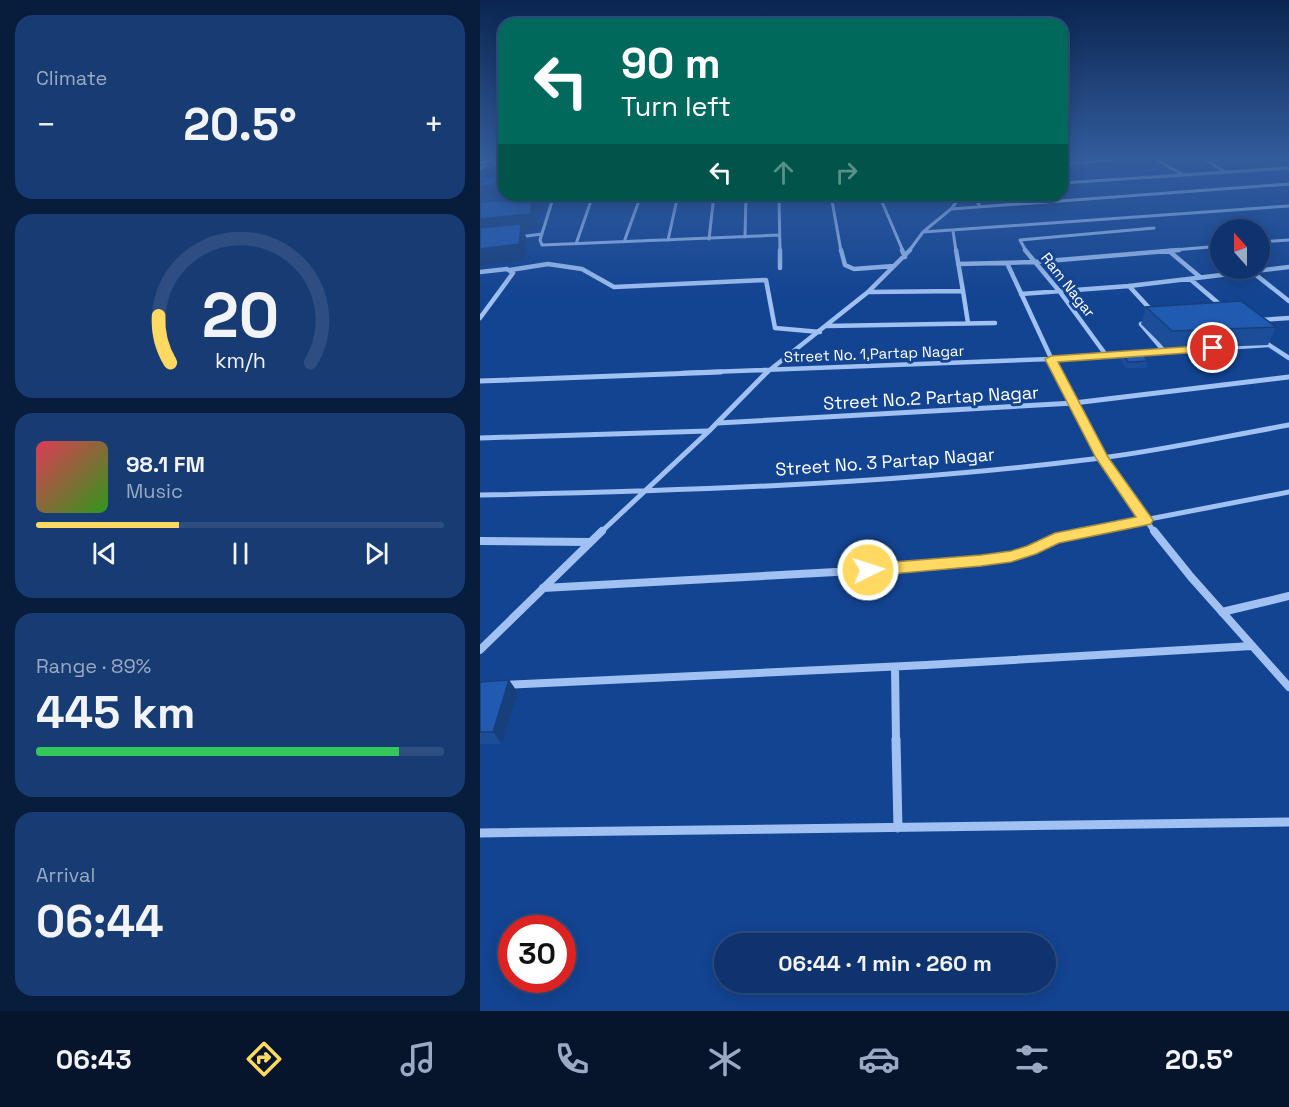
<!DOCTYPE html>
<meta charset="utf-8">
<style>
body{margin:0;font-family:"Space Grotesk",sans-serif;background:#173b73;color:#f1f3f6;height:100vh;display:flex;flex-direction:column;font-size:22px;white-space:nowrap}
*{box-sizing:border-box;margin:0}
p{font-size:20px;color:#9baac2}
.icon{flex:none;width:33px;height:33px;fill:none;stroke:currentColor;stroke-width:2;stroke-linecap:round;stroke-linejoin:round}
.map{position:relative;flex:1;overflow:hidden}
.details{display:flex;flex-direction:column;gap:15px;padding:15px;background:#081c3c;width:480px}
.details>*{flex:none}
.hud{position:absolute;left:18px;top:18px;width:570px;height:183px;border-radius:18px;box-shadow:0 3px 15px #0003,0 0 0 2px #2e4e81;background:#00695c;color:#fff;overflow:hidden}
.needle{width:39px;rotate:339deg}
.controls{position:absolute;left:730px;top:219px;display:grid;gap:12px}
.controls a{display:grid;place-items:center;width:60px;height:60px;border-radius:50%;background:#0e336e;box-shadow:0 3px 15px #0003,0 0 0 2px #2e4e81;font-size:30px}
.speed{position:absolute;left:18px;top:915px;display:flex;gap:12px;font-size:30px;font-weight:700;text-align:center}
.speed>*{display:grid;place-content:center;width:78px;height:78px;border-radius:50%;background:#0e336e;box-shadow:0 3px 15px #0003,0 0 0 2px #2e4e81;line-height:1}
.speed .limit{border:9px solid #d22;background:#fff;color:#111}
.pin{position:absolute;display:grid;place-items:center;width:51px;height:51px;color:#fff;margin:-26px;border:3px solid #fff;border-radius:50%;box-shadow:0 2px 6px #0007}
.me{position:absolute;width:66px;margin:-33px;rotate:86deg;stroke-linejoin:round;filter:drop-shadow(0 0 4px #0008)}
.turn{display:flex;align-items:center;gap:21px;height:126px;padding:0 24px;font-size:27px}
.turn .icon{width:78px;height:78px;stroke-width:2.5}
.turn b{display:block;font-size:42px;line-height:51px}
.lanes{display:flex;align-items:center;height:57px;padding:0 24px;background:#0003;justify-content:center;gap:30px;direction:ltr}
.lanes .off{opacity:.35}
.big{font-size:45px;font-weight:700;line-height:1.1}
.details .card{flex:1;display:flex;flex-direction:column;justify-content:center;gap:9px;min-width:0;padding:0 21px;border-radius:18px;background:#173b73}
.details .dial{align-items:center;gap:0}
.dial svg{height:156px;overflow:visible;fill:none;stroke:#2e4e81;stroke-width:7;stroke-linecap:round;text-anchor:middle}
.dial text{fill:#f1f3f6;stroke:none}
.song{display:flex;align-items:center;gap:18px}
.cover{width:72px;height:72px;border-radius:9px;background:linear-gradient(135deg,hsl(350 70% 55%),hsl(110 70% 35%))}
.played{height:6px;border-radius:3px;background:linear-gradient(90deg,#ffd961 35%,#2e4e81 35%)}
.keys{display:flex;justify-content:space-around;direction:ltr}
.heat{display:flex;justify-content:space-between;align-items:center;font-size:33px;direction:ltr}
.charge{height:9px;border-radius:4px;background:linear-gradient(90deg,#34c759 89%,#2e4e81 0)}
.trip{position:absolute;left:234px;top:933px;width:342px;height:60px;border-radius:30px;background:#0e336e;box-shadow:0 3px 15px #0003,0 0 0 2px #2e4e81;font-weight:700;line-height:60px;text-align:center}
.tabs{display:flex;height:96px;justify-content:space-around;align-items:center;background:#06142c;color:#9baac2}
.tabs .icon{width:42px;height:42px}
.tabs .active{color:#ffd961}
.tabs b{font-size:27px;color:#f1f3f6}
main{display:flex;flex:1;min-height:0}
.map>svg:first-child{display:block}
</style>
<main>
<section class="details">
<div class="card"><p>Climate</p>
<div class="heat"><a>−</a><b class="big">20.5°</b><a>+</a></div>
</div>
<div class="card dial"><svg viewBox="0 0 100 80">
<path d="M14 69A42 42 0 1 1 86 69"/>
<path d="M14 69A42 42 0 0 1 8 45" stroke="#ffd961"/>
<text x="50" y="56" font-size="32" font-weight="700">20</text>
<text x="50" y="72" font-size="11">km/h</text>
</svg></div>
<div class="card">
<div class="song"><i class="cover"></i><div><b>98.1 FM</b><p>Music</p></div></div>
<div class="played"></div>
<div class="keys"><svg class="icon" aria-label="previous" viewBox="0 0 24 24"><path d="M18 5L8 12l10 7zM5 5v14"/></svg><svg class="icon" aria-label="pause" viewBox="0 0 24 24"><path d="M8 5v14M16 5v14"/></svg><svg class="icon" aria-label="next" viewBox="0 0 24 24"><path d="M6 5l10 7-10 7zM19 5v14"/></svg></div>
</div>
<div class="card"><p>Range · 89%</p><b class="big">445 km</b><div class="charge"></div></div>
<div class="card"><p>Arrival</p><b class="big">06:44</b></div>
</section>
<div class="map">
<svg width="809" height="1011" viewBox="0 0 809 1011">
<rect width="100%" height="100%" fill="#134492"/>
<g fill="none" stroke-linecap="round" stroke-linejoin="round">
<path stroke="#a0c1f2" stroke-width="3" d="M671,157L702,174
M722,157L745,172
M726,159L769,157
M582,164L671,157
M582,183L809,168
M74,195L60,240L62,245L299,235
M299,195L300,251
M351,195L361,251
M399,195L423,251
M494,195L500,207
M471,209L809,184
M473,231L476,251
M443,232L809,206
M39,237L62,234
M265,237L266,195
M229,239L234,195
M188,240L198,195
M144,242L161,195
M780,242L809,240
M96,244L113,195
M429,251L443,232L471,209L482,195
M546,251L540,240L674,228
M682,251L741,246"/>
<path stroke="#a0c1f2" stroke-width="4.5" d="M300,250V268
M361,250L365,265L374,269L414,266
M422,250L425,257
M545,250L580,292L626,355
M689,251L720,277
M527,263L578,373
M478,264L555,262L699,250
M30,270L68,264L102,269L134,287L286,280L295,328L340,332
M771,271L809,301
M0,272L27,269L33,273L0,318
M710,279L744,308
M649,286L672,311
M483,291L488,323
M388,292L483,291L476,250
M541,294L649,286L809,267
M780,320L809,318
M661,324L684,351
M347,326L515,323
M786,343L809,358
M202,373L571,359L788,345
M286,373L388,292L430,250"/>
<path stroke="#a0c1f2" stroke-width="5" d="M577,372L623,458L675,533
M0,381L241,372
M238,423L594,403L809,377
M0,438L228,431
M0,495C207,491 415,484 621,458C684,450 747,436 809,425
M120,533L229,431L287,372
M597,533L809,492"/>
<path stroke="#a0c1f2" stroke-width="8" d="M674,531L711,577L809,687
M0,541L110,542
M63,588L411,569L501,561L551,551L575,538L604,531
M742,612L809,596
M0,650L122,531
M415,667L416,741
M25,685L446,665L772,646"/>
<path stroke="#a0c1f2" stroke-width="9" d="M416,739L418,828
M0,833L809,822"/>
<path fill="#a0c1f2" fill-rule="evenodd" d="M22,160H24V163L0,170V166Z"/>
<path fill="#ebf2ff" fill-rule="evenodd" d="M13,157H23L0,165V161Z"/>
</g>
<path fill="#1c4d98" d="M24,157V189L16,194L4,169Z
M20,193L63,199L64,211L57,212V229L43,231L47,239L45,260Z
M666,307L796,327L788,345L686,349L661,324Z
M640,349L668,361L666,368H646L638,355Z
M29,680L38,693L22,744H0V682Z"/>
<path fill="#173f7c" d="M24,167V179L19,180L23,189L16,194L0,196V186L9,183L4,169Z
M51,195H62L64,206V211L57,212V229L43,231L47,239L45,260L0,266V219L29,204L26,197Z
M29,680L38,693L22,744L13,732Z"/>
<path fill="#215ab1" stroke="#173f7c" stroke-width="1.5" d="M15,157H24V167L4,169Z
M24,176V179L19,180L13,185L0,186V182L6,181H0V178H1Z
M20,193H24V195H51L26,197Z
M61,196L60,201L53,202L52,199L20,200Z
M52,199L51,214L0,219V202Z
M41,224L39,244L0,249V228Z
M761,301L796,327L692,331L666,307Z
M640,349H648L652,355L663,354L668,361L648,362Z
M29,680L13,732H0V682Z"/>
<linearGradient id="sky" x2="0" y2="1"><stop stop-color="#0a2550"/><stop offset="0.53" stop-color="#335c9d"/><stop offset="1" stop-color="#335c9d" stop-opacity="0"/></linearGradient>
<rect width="809" height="298" fill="url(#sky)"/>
<path fill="#ffd961" stroke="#a68d3f" stroke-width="1.5" d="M733,345L738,348L736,351L578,362L628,457L673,520L671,524L579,543L556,554L531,562L501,566L388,576L383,574L381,570L383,566L388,564L501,555L531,551L547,546L575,533L656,517L616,458L565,359L571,356Z"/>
<g text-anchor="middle" stroke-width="6" stroke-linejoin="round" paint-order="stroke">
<g font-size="15" fill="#fff" stroke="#134492">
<text transform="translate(588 285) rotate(52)" y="5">Ram Nagar</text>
<text transform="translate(394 354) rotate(-2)" y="5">Street No. 1,Partap Nagar</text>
</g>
<g font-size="18" fill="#fff" stroke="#134492">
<text transform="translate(451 398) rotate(-3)" y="6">Street No.2 Partap Nagar</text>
<text transform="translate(405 462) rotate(-4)" y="6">Street No. 3 Partap Nagar</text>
</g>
</g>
</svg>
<div class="controls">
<a><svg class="needle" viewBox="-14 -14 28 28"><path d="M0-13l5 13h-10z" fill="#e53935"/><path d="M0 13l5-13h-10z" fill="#9baac2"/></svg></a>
</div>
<div class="speed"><div class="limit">30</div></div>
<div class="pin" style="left:733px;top:348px;background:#d93025"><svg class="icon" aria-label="arrive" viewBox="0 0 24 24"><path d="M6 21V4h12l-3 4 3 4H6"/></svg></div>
<svg class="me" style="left:388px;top:570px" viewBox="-20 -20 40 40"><circle r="17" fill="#ffd961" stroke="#fff" stroke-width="3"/><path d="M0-11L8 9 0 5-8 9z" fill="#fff"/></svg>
<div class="trip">06:44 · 1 min · 260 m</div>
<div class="hud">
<div class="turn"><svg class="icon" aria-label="left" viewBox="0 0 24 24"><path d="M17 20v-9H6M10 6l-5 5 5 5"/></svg><div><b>90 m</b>Turn left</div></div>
<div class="lanes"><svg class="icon" aria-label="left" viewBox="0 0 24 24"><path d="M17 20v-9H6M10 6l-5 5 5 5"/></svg><svg class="icon off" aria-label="ahead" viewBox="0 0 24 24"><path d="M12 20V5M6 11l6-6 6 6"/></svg><svg class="icon off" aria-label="right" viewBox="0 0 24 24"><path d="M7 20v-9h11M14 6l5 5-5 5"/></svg></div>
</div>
</div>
</main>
<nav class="tabs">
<b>06:43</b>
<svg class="icon active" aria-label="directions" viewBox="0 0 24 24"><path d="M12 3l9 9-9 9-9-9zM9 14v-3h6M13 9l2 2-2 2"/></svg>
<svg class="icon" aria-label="music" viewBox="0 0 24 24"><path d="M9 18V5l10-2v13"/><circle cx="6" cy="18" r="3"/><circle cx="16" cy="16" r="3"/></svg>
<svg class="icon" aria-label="phone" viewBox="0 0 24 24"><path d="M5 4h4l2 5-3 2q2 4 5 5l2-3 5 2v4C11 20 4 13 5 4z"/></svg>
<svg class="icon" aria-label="climate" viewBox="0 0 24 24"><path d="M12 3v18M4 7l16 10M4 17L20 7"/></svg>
<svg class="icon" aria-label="car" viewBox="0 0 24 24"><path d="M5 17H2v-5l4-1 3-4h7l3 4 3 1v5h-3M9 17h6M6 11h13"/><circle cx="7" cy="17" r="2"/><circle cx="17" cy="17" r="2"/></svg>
<svg class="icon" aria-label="filters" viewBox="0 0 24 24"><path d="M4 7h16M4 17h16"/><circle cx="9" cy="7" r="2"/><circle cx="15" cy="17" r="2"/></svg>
<b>20.5°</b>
</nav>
